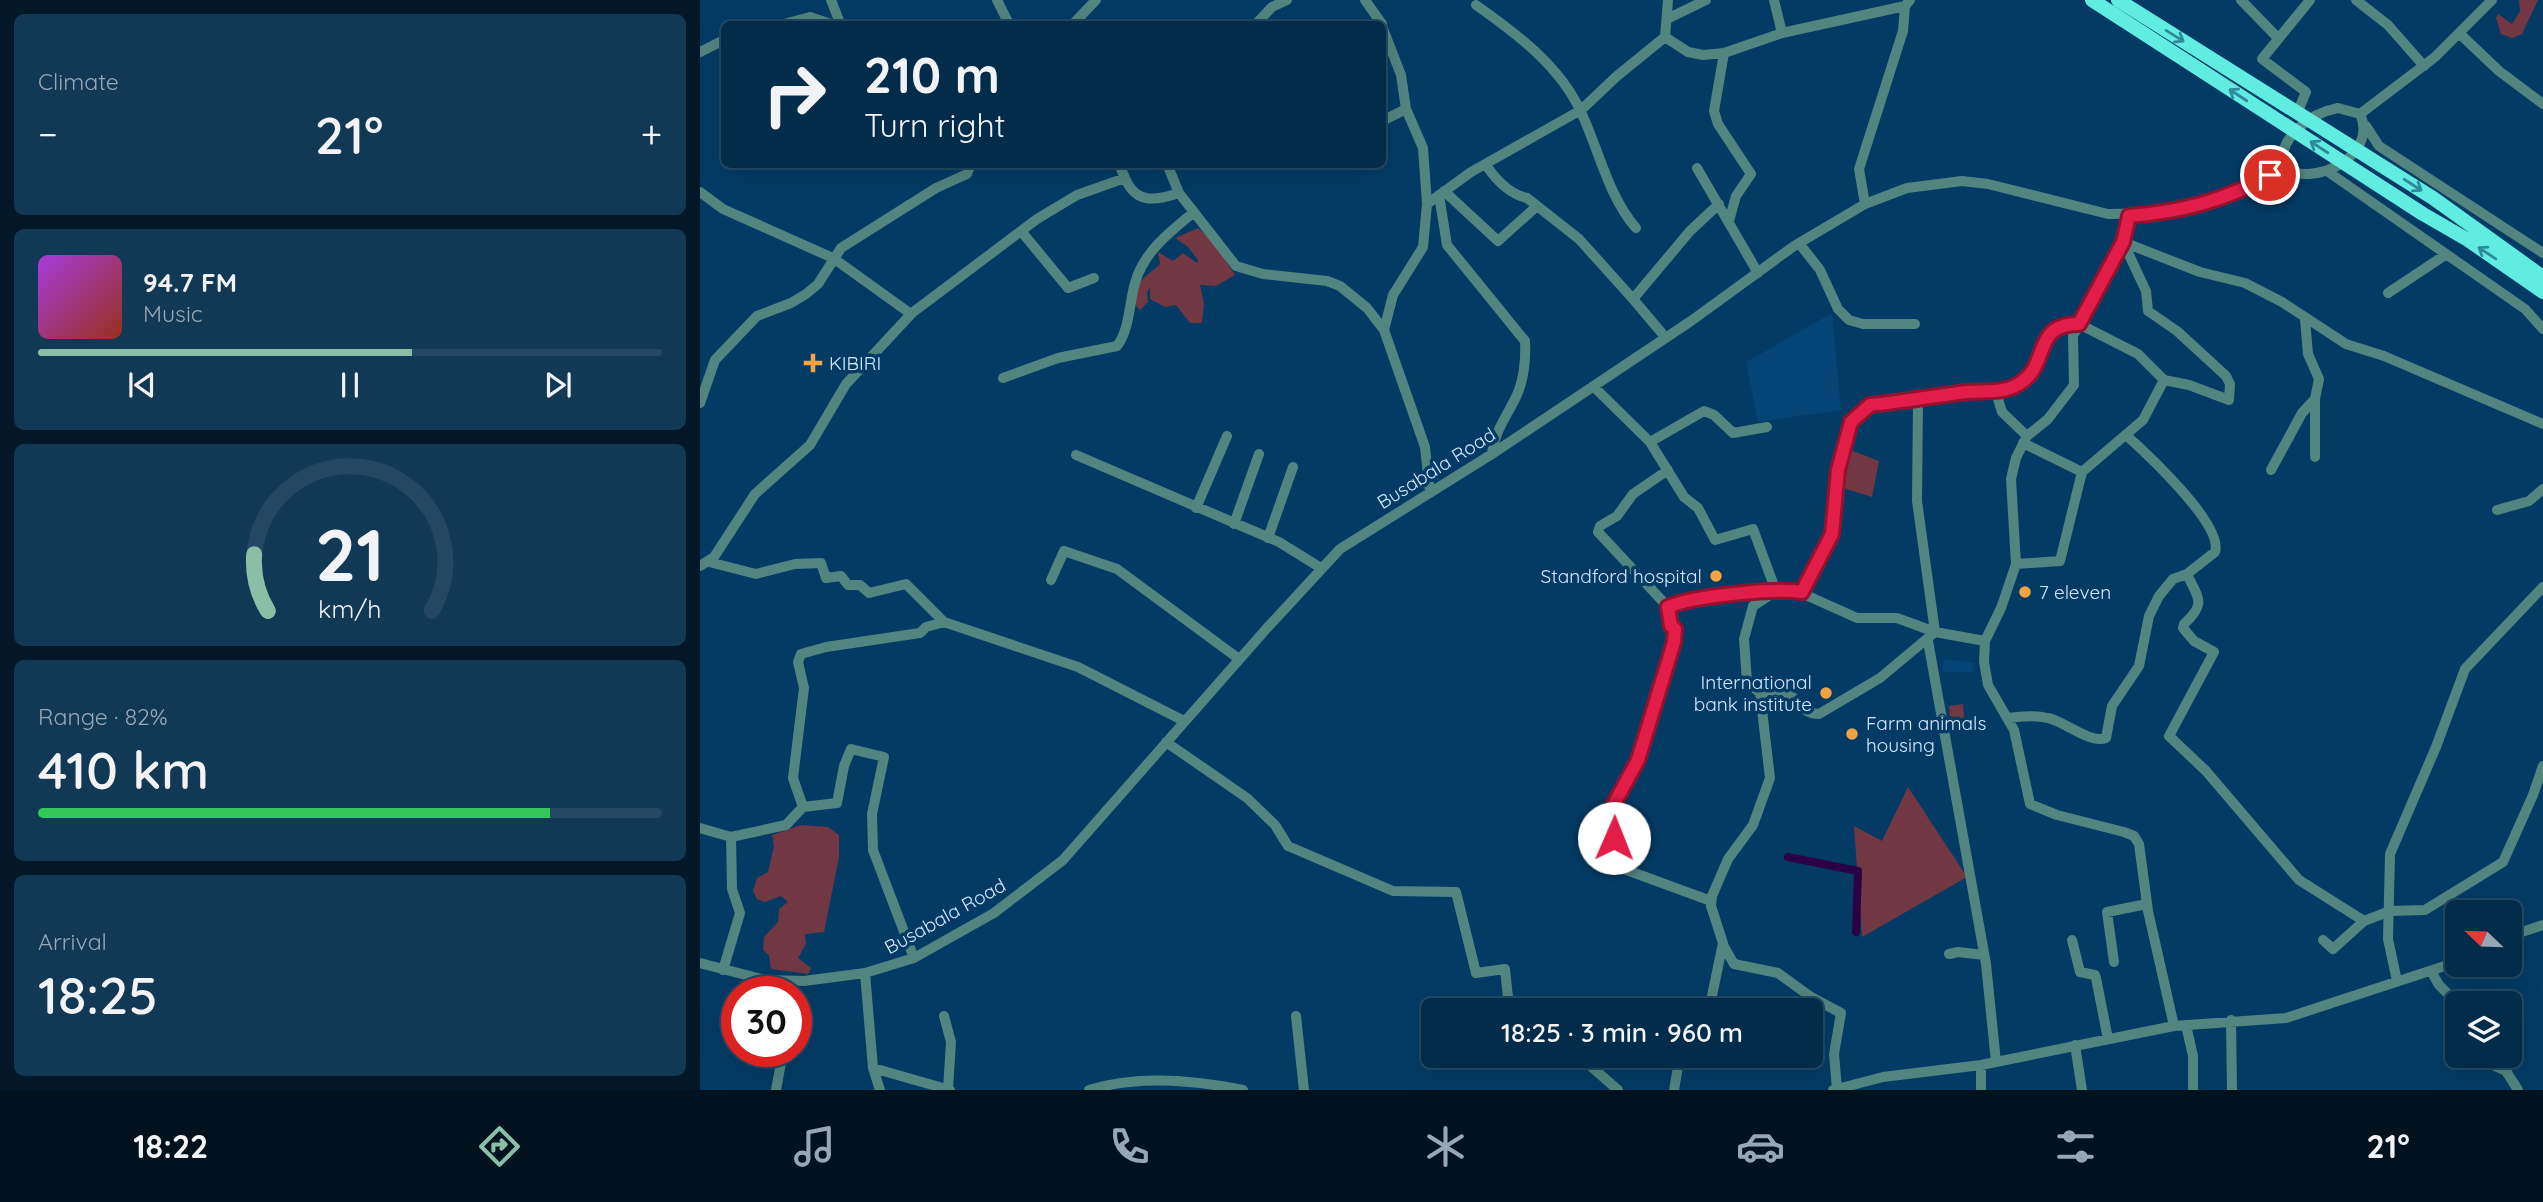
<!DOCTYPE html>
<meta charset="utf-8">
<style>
body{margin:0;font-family:Quicksand,sans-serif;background:#113855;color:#f1f3f6;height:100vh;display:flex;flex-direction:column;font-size:26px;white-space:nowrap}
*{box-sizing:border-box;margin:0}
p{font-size:23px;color:#97a7b5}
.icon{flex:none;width:38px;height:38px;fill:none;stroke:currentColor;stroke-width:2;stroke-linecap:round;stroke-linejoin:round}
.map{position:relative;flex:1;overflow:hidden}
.panel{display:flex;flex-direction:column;gap:14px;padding:14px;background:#021829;width:700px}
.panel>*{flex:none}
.guide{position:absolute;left:21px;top:21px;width:665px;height:147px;border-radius:10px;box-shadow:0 7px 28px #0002,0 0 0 2px #244863;background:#032c4b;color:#f1f3f6;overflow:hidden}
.needle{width:46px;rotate:293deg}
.tools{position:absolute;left:1745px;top:900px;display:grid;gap:14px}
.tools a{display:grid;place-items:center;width:77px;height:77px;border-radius:10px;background:#032c4b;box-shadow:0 7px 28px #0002,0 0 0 2px #244863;font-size:35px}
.speed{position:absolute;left:21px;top:976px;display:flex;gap:14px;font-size:35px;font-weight:700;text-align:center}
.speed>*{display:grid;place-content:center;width:91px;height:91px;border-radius:50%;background:#032c4b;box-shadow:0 7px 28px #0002,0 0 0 2px #244863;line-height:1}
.speed .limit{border:10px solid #d22;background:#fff;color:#111}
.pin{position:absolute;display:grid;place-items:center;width:60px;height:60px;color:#fff;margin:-30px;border:4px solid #fff;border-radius:50%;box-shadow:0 2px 7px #0007}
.me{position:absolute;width:77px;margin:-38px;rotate:1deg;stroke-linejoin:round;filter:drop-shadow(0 0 5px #0008)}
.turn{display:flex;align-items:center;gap:24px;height:147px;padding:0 28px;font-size:32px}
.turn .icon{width:91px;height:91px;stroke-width:2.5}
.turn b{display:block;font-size:49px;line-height:60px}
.big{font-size:52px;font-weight:600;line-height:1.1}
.panel .tile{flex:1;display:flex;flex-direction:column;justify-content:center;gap:10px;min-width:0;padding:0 24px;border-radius:10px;background:#113855}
.panel .dial{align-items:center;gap:0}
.dial svg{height:182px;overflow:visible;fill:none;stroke:#244863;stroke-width:7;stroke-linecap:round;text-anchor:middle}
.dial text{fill:#f1f3f6;stroke:none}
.song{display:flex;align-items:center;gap:21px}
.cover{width:84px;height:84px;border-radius:10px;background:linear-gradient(135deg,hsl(280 70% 55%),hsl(10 70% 35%))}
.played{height:7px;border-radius:4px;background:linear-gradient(90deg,#8abfa5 60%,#244863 60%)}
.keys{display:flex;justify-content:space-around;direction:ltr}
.heat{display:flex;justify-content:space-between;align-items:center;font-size:38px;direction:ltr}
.charge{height:10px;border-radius:5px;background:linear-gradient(90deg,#34c759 82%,#244863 0)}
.trip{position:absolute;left:721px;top:998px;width:402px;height:70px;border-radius:10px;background:#032c4b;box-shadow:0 7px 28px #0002,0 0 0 2px #244863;font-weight:600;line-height:70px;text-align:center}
.dock{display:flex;height:112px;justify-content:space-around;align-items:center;background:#01121e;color:#97a7b5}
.dock .icon{width:49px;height:49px}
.dock .on{color:#8abfa5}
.dock b{font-size:32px;color:#f1f3f6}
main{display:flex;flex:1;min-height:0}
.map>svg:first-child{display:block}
</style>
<main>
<section class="panel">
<div class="tile"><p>Climate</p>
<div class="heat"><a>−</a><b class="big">21°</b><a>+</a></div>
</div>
<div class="tile">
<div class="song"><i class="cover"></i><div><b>94.7 FM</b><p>Music</p></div></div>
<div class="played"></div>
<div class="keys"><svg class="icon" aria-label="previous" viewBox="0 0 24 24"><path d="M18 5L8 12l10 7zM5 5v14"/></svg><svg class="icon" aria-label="pause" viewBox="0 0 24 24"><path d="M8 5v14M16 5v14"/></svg><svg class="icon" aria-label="next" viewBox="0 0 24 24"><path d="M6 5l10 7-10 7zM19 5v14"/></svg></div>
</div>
<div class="tile dial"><svg viewBox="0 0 100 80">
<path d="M14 69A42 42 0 1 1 86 69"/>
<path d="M14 69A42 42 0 0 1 8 44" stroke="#8abfa5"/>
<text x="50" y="56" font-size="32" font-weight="700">21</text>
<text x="50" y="72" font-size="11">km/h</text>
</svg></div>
<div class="tile"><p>Range · 82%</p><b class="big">410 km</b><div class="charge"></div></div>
<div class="tile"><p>Arrival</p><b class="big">18:25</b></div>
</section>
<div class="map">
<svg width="1843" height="1090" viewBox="0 0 1843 1090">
<rect width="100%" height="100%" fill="#043b64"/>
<path fill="#054474" d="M1132,313L1141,410L1058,422L1046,362Z
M1244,659L1274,663L1273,672H1242Z"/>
<path fill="#713843" d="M1819,0H1838L1822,34L1812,38L1801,34L1796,18L1798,14L1812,24L1820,11Z
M498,228L512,240L535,275L516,286L500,285L504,303L502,323H490L476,305L465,307L450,299V288L447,292L448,302L440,310L433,302C439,278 443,279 460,264L458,252L473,261L483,253L497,263L498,260L488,247L475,238Z
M1148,449L1179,461L1172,497L1140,487Z
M1263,704L1265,728L1251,731L1249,706Z
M1208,787L1267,877L1162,937L1154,826L1182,841Z
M101,825L128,827L139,835V857L124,932L105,934L106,944L98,958L111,968L108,974L71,969L69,955L63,950L64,937L78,922L79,909L88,902L81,896L65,902L57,899L53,891L57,878L68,872L74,846L72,835Z"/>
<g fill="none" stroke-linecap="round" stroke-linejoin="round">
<path stroke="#2c0045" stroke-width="8" d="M1088,857L1158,871L1156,932"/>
<path stroke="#528480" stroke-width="10" d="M131,0L140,23
M297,0L309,24
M665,0L682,24
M1074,0L1082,33
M1541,0L1577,37
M1656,0L1688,25L1724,66
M776,5C817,34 860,66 881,112C899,150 908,196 936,228
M969,18L1006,0
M84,24L110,17L131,24
M373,24L396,0
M556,24L572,7L587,0
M682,26L701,75L706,109L723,148L727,204L723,247L693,295L684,330
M1760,34L1799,71L1843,104
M965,37L988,52L1003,55L1024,53L1082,33L1205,6
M0,52L24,40
M1024,53L1014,111L1018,124L1051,174L1036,196L1029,221
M1638,108L1660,114C1679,155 1615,188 1583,168C1577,137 1611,113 1638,108Z
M1598,111L1606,92L1562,59L1610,0
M1660,114L1735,57L1792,0
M682,121L706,109
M1666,126L1679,146L1843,253
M419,164L425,178
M467,164L479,193
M786,165C796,180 809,194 827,198L879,239L933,299
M997,168L1058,273
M1627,171L1825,309L1843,329
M744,191L798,241L837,206
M0,192L23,209L133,258L211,314
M739,195L747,245L825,341C826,358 824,381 816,397C807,416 794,432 792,454
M727,204L771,172L881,110L917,76L965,37L968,0
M1165,204L1159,169L1203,31L1205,6L1210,0
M1429,216L1423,242L1500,272L1545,283L1582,302L1646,344L1684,356L1843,424
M321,231L368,288L394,278
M1423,242L1373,336L1374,385L1348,419L1327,436L1316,458L1311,479L1316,564L1301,608L1285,641L1284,662L1288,685L1314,730L1330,804L1357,815L1424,832L1434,836L1439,844L1448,911L1474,1026
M1099,243L1120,270L1138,309L1149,320L1163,324H1215
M1688,293L1745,255
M1605,319L1608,354L1619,379L1615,399V457
M966,338L933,299L990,231L1019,204
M303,378L358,358L417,346C430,329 429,303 435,283C444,251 470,232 494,212
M893,386L950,442L984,497L998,508L1015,540L1053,529L1076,591L1053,606L1044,639L1047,682L1060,693L1070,778L1053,825L1028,859L1012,896L1011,906L1023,943L1009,1010
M1301,391L1298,399L1302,412L1327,436
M0,403L15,360L57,316L91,303L106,294L118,284L141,248L236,188L267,174L271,164
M950,442L1004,411L1014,415L1033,433L1067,427
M1323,443L1382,472L1443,420L1464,380
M376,455L579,542L621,568
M968,470L933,494L917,516L900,526L898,532L968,607
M1571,470L1602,413L1615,399
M496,508L527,436
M1797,510L1829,501L1843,489
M534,524L559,454
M568,538L593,467
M9,562L56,574L95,564L121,563L126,578L141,576L148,585H160L169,593L206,584L244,622L378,667L484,721
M1316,564L1360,561L1382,472
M0,566L14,557L55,494L110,445L146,384L212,313L337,219L377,195L425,178C436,204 455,201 479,193L536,266L563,274L627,281L640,286L667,308L684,330L725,447L730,493
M1487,574C1498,598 1507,603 1484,624L1483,628L1494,641L1514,652L1469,736L1506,771L1599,880L1664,921L1690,911L1725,910L1803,862L1833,795L1843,766
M351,580L364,551L417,569L539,659
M1102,592L1132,534L1138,470L1151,422L1170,405L1268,392L1301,391L1324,381L1336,363L1346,339L1366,324H1379L1438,354L1464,380L1489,385L1529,400L1530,384L1526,376L1477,331L1448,311L1446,291L1423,242
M1228,641L1286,964L1296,1062
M1060,693C1106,685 1092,714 1119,714L1180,678L1235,632L1217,501L1218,400
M1308,718C1321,716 1335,715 1348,718C1364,721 1390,744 1406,738L1412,706L1439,666L1449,616L1459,596L1473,579L1487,574L1515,552C1524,525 1446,453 1426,435
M466,742L547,798L575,825L588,846L693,891L756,892L776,973L805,969L809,1007L814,1010
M103,807L137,803L144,766L151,749L184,757L172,814L173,850L214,958
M0,828L31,837L86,825L103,807L93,778L104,688L98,662L101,654L126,647L220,633L226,627L244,622
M1011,901L921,868L915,851L913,809L936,767L974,642L975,629L971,626L968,607L1007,597L1097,591L1157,618H1197L1235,632L1285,641
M1810,936L1843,925
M1372,940L1380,972L1395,975L1396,978L1408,1039
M1623,940L1633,949L1664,921
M1023,945L1034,964L1078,973L1111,997L1141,1013L1134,1054L1137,1089
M1249,954L1258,952L1284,955
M1414,962L1407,912L1447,904
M0,963L65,980L104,981L165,973L214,958L294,913L363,860L567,628L640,549L792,454L991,321L1094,246L1165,204L1207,188L1262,181L1288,184L1408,214L1463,213L1512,202L1583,168
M23,970L40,913L32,889L31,837
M1731,971L1739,985L1756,1002L1757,1013
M165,973L173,1068L180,1090
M1697,981L1688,939L1690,854L1736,747L1765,669L1843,587
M244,1016L251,1042L248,1089
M596,1016L604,1090
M1531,1020L1532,1090
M1486,1025L1493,1056V1090
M1375,1045L1382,1090
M878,1055L918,1090
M1770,1055L1806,1071L1818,1090
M1281,1065V1090
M173,1068L250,1090
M76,1090L83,1052
M389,1090C437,1075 494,1080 543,1090
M974,1090L980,1055
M1133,1090L1183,1077L1281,1065L1474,1026L1586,1018L1757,962"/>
<path stroke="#61ece2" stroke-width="14" d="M1392,0L1723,214L1768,240L1843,292
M1418,0L1733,198L1843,277"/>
</g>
<defs><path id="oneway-shaft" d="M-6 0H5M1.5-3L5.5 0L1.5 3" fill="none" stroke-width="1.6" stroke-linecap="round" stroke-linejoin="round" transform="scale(1.75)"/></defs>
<g stroke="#2e8b9d">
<use href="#oneway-shaft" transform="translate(1475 36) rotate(32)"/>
<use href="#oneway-shaft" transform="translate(1538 95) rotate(-147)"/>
<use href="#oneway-shaft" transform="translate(1619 147) rotate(-147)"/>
<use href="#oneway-shaft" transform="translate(1713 185) rotate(33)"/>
<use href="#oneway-shaft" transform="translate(1787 253) rotate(-146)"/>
</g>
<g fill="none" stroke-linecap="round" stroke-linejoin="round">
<defs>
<path id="route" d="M914,838V804L938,760L974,642L975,629L971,626L968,607C992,596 1075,588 1102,592L1132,534L1138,470L1151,422L1170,405C1202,402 1234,396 1266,392C1286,390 1305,395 1323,381C1349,362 1333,324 1379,324L1423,242L1429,216C1480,212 1525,201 1570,175"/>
</defs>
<use href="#route" stroke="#92132f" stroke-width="18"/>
<use href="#route" stroke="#e11d48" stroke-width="12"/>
</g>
<g fill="#f3a442" stroke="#043b64" stroke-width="2.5">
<path d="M109.5 352.5h7v7h7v7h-7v7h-7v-7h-7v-7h7z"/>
<circle cx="1016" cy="576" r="7"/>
<circle cx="1325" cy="592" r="7"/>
<circle cx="1126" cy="693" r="7"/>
<circle cx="1152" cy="734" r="7"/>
</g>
<g text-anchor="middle" stroke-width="7" stroke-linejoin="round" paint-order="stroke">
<g font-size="19" fill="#d3e7fc" stroke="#043b64" text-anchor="start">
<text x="129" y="370">KIBIRI</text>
<text x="1002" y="583" text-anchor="end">Standford hospital</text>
<text x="1339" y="599">7 eleven</text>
<text x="1112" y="689" text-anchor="end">International<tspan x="1112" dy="22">bank institute</tspan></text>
<text x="1166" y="730">Farm animals<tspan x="1166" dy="22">housing</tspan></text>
</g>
<g font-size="19" fill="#d3e7fc" stroke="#043b64">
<text transform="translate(736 468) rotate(-32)" y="7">Busabala Road</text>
<text transform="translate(245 916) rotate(-29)" y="7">Busabala Road</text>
</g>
</g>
</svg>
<div class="tools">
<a><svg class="needle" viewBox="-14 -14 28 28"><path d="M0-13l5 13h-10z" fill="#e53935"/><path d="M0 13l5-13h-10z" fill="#97a7b5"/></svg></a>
<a><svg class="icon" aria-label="layers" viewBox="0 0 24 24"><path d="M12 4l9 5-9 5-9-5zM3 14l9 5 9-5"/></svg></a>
</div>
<div class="speed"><div class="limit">30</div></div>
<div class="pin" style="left:1570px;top:175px;background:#d93025"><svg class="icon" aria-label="arrive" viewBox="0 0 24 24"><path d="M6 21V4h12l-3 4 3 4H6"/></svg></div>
<svg class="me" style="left:914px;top:838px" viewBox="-20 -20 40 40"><circle r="19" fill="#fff"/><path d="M0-13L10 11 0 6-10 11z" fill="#e11d48"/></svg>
<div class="trip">18:25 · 3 min · 960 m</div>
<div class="guide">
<div class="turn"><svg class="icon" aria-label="right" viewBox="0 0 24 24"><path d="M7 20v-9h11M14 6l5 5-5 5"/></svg><div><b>210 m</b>Turn right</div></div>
</div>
</div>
</main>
<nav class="dock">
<b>18:22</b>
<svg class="icon on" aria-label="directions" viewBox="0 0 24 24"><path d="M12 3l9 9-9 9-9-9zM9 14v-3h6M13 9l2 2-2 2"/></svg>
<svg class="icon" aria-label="music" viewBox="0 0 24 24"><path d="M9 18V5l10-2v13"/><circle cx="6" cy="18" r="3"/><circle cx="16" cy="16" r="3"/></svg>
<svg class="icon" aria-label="phone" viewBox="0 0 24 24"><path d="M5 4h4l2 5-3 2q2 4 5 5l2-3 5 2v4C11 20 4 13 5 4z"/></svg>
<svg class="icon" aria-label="climate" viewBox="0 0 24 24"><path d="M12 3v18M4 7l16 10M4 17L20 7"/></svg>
<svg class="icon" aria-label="car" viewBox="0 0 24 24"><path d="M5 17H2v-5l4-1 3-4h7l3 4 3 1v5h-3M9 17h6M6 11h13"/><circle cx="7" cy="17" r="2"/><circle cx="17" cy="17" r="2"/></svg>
<svg class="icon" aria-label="filters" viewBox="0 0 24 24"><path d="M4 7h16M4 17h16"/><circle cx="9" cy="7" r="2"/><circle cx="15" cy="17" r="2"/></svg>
<b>21°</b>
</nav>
